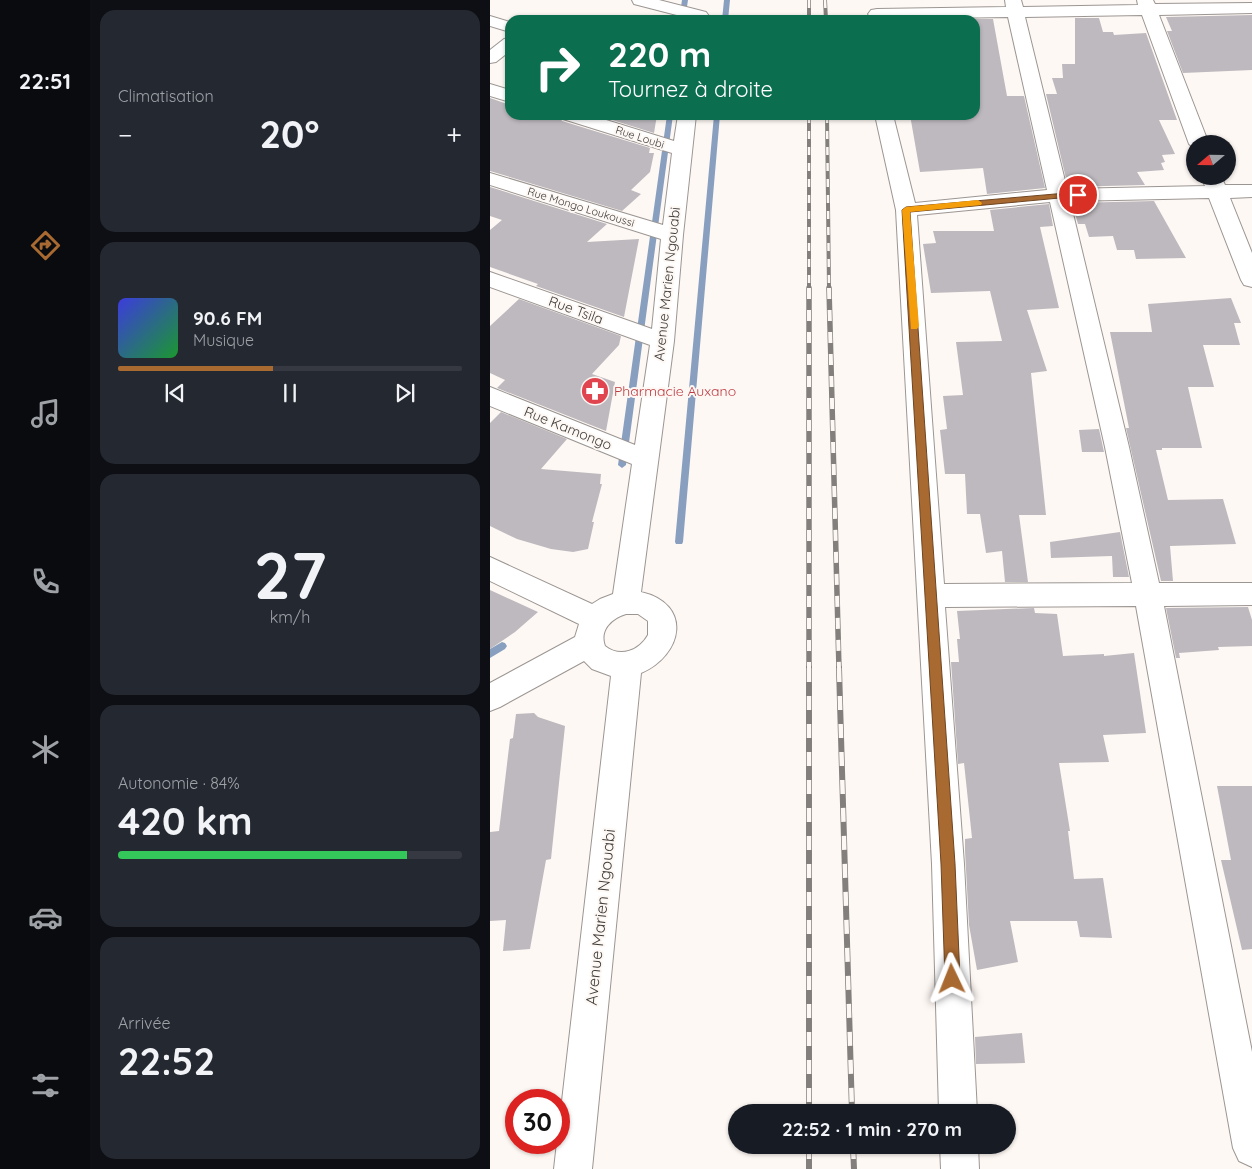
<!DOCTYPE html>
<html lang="fr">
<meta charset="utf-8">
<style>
body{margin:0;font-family:Quicksand,sans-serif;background:#242831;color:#f1f3f6;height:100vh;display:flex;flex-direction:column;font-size:19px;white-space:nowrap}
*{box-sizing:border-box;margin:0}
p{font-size:16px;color:#9ea1a6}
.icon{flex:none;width:28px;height:28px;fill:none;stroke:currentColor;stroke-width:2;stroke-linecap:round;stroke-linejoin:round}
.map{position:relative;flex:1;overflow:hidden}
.drawer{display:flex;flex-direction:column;gap:10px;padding:10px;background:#0d0f14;width:400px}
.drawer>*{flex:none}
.banner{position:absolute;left:15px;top:15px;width:475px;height:105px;border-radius:15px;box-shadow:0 1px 4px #0004;background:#0b6e4f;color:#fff;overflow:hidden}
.needle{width:32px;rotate:250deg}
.buttons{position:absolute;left:696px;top:135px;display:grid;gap:10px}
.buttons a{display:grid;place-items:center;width:50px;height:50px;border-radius:50%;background:#171b24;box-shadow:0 1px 4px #0004;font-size:25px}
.speed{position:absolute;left:15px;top:1089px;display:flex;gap:10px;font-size:25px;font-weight:700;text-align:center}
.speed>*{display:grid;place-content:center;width:65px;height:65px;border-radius:50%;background:#171b24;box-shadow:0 1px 4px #0004;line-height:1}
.speed .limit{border:8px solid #d22;background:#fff;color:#111}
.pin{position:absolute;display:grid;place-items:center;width:42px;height:42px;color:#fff;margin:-21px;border:2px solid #fff;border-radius:50%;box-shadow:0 1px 5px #0007}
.me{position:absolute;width:55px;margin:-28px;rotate:358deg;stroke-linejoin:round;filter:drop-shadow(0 0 4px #0008)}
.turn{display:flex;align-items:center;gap:18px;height:105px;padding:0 20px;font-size:22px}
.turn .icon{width:65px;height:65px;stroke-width:2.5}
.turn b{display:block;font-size:35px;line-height:42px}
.big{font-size:38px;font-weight:700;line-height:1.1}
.drawer .widget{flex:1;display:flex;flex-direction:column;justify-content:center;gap:8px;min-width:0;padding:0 18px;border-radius:15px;background:#242831}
.drawer .dial{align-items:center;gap:0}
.dial b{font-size:65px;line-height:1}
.song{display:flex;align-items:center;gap:15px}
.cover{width:60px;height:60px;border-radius:8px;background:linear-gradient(135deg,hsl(240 70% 55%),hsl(130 70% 35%))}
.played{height:5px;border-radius:2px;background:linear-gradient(90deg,#a96a32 45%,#363941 45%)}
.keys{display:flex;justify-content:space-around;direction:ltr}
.heat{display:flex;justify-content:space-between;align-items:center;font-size:28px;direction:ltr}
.charge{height:8px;border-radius:4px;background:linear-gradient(90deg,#34c759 84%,#363941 0)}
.trip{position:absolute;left:238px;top:1104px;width:288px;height:50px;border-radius:25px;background:#171b24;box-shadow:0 1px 4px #0004;font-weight:700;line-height:50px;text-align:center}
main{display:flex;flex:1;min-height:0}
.dock{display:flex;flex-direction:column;width:90px;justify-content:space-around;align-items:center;background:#090b0e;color:#9ea1a6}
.dock .icon{width:35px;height:35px}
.dock .active{color:#a96a32}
.dock b{font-size:22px;color:#f1f3f6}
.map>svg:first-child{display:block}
</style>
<main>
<nav class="dock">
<b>22:51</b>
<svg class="icon active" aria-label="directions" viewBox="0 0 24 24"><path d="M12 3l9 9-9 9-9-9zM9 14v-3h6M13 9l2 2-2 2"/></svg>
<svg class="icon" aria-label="music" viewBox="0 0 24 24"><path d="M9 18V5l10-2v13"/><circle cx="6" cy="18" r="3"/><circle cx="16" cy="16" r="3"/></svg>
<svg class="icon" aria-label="phone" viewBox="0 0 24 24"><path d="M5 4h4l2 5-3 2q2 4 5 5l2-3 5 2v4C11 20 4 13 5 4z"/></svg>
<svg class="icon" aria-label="climate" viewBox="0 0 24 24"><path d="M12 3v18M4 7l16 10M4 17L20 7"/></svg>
<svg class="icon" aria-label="car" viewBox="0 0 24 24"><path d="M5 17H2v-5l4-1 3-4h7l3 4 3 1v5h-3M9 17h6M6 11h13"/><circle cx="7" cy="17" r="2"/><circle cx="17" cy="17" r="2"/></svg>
<svg class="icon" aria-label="filters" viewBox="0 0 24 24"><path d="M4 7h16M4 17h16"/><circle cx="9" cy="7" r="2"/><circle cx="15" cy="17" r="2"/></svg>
</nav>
<section class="drawer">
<div class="widget"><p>Climatisation</p>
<div class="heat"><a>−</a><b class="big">20°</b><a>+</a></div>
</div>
<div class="widget">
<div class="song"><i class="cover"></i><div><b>90.6 FM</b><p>Musique</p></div></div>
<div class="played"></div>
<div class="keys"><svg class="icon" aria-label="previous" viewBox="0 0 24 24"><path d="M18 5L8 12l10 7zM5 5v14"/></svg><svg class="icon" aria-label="pause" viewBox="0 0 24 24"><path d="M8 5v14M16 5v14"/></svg><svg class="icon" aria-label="next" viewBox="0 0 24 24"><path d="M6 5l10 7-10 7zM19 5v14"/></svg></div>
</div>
<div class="widget dial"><b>27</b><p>km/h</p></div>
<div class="widget"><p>Autonomie · 84%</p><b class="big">420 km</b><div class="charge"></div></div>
<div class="widget"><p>Arrivée</p><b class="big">22:52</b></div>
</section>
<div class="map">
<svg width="762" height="1169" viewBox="0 0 762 1169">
<rect width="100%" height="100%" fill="#fef8f4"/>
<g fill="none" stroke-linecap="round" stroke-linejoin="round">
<path fill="#899fbf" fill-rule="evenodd" d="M192,0H198L195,20H189Z
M234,0H240L238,20H232Z
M177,115H183L136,465L132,468L128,465Z
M224,115H230L193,542L192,544H186L185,542Z
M12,642L15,643L17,646L15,649L0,658V649Z"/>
</g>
<path fill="#bdb9be" d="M762,15V70L693,73L677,31H682L676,17Z
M585,18H609L613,32H623L624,35L656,33L687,120H669L685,154L672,155L675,162L671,163L674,170L647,172L655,185L578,187L556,94H567L562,78H573L572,64H585Z
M485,19H503L517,96H534L555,188L497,194L493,168L430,172L420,115H485Z
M0,98L20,105V115H69L72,121L160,148L159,153H164L160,172L141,190L151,194L132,211L0,171Z
M106,115H167L164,133Z
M0,187L117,224L97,242L149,239L134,317L46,286L48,284L0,267V230L12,220L0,216Z
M664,201L696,258L646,259L644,250H627L623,236L599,237L595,224H588L582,203Z
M559,204L563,226L550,227L569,308L537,310L557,371L541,373L556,515H529L538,582H515L512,551L496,553L490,514H477L475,474H455L450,430L457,429L453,396L473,395L466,342L512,341L500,291L441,293L433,244L446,243L443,231H504L500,210Z
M741,298L751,323H744L750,345H713L724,387H698L712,448H672V450H666L678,500L733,499L746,544L680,546L683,581H671L636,428H639L620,332H662L658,304Z
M29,299L131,336L129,345L102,374L125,382L116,431L7,388L15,380L0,373V326Z
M11,412L77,439L51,469L111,474L110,484H112L102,522H104L98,549L83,552L61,549L27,539L0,526V423Z
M609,429L614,452H592L589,430Z
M630,532L639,577H623L622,556L561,558L560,542Z
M0,590L48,612L25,632L0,649Z
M758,607L762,620V646L728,647L729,650L689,653L690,658H686L676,608Z
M544,608L545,613L567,614L573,656L614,654V656L644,653L656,733L613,735L619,762L569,763L580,831H578L584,879L613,878L622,938L590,937L587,921H520L528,962L487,970L479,925L475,851V839L482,838L474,763L468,764L461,662H469L467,639H470L467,611Z
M44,713L48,717L75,726L61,859L56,860L40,949L13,951L16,920L0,921V832L9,831L20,739L23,738L26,714Z
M727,786H762V949L752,950L731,860H741Z
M532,1033L535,1063L486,1064L485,1037Z"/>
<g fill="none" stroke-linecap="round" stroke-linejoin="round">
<defs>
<path id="minor" d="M142,0H169L216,12L219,16L216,20H206L144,4Z
M515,0H531L533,7L648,5L647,0H663L665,4L762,3V13L669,15L719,144H705V149L699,144L652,15L535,17L577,189L715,186L711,176H731L735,185H762V197L740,198L762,253V287L754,285L751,280L719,198L580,201L639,447L669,583H762V605L674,606L762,1052V1167L749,1161L743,1148L646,606L455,607L474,864L487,1112H449L442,864L406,210L385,115H403L425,203L557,190L518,17L387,19L381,18L378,14L381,10L387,9L516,7ZM560,202L615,447L642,583L454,584L427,215Z
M0,16L20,22V32L0,26Z
M20,38V51L6,62L0,63V50L14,39Z
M0,84L20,90V102L0,96Z
M71,115H100L184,141L188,115H206L193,235L184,341L151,592C203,604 193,655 151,673L102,1169H64L67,1142H69V1127L121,676L102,669L94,661L10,707L0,711V683L85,637L89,624L0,581V557L102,604L110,599L123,594L142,464L0,406V387L145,445L160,345L0,287V272L162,329L171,239L0,185V173L173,225L182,153L73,119ZM136,614H148L158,621V635C149,651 130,658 115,646C109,630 122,618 136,614Z
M450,1145H488L489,1169H451Z"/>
</defs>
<use href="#minor" stroke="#9c9693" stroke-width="2"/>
<use href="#minor" fill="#fff" fill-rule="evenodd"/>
<defs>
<path id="rail-far2" d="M319,0V20
M335,0L336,20
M319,115V289
M337,115L339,289"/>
<path id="rail-far1" d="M319,288V669
M339,288L349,669"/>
<path id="rail" d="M319,668V1112
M349,668L362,1112
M319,1145V1169
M363,1145L364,1169"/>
</defs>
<use href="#rail-far2" stroke="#827f7c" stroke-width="4"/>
<use href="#rail-far1" stroke="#827f7c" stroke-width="5.5"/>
<use href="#rail" stroke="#827f7c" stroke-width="6"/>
<use href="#rail-far2" stroke="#fef8f4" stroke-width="2.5" stroke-dasharray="8" stroke-linecap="butt"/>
<use href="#rail-far1" stroke="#fef8f4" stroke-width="4" stroke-dasharray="11" stroke-linecap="butt"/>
<use href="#rail" stroke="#fef8f4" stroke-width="4.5" stroke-dasharray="14" stroke-linecap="butt"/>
</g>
<path fill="#a96a32" stroke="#6e4520" d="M588,192L593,195L591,196L420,212L465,864L470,979L468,984L462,986L457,984L455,979L451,864L412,210L416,207Z"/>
<path fill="#f59e0b" d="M488,200L492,203L491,205L420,212L429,326L427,329H421L412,210L416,207Z"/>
<defs>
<symbol id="pharmacy-disc" viewBox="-11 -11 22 22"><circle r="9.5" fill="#e0444e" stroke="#fef8f4"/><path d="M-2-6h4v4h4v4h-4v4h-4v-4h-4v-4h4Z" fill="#fff"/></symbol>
</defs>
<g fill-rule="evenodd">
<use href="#pharmacy-disc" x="89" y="375" width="32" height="32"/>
</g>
<g text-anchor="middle" stroke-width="4" stroke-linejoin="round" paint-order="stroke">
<g font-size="11" fill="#3d3b39" stroke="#fef8f4">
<text transform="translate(150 137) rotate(18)" y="4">Rue Loubi</text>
<text transform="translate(91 207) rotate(17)" y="4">Rue Mongo Loukoussi</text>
</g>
<g font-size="14" fill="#3d3b39" stroke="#fef8f4">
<text transform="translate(177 284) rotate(-84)" y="5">Avenue Marien Ngouabi</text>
<text transform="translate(86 310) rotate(20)" y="5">Rue Tsila</text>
<text transform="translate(78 428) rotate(22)" y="5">Rue Kamongo</text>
</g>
<g font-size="14" fill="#be3a42" stroke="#fef8f4" text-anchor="start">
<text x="124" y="396">Pharmacie Auxano</text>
</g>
<g font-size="16" fill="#3d3b39" stroke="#fef8f4">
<text transform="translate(110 917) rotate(-84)" y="6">Avenue Marien Ngouabi</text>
</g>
</g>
</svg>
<div class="buttons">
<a><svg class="needle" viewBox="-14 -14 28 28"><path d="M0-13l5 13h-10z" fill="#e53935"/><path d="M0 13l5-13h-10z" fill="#9ea1a6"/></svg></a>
</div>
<div class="speed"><div class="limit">30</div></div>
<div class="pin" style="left:588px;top:195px;background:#d93025"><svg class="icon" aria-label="arrive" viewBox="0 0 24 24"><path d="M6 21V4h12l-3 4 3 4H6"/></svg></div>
<svg class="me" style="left:462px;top:979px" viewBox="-20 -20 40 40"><path d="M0-17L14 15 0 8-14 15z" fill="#a96a32" stroke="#fff" stroke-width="4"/></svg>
<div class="trip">22:52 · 1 min · 270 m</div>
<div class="banner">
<div class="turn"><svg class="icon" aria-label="right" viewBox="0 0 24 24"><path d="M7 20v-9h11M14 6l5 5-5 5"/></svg><div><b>220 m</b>Tournez à droite</div></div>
</div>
</div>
</main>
